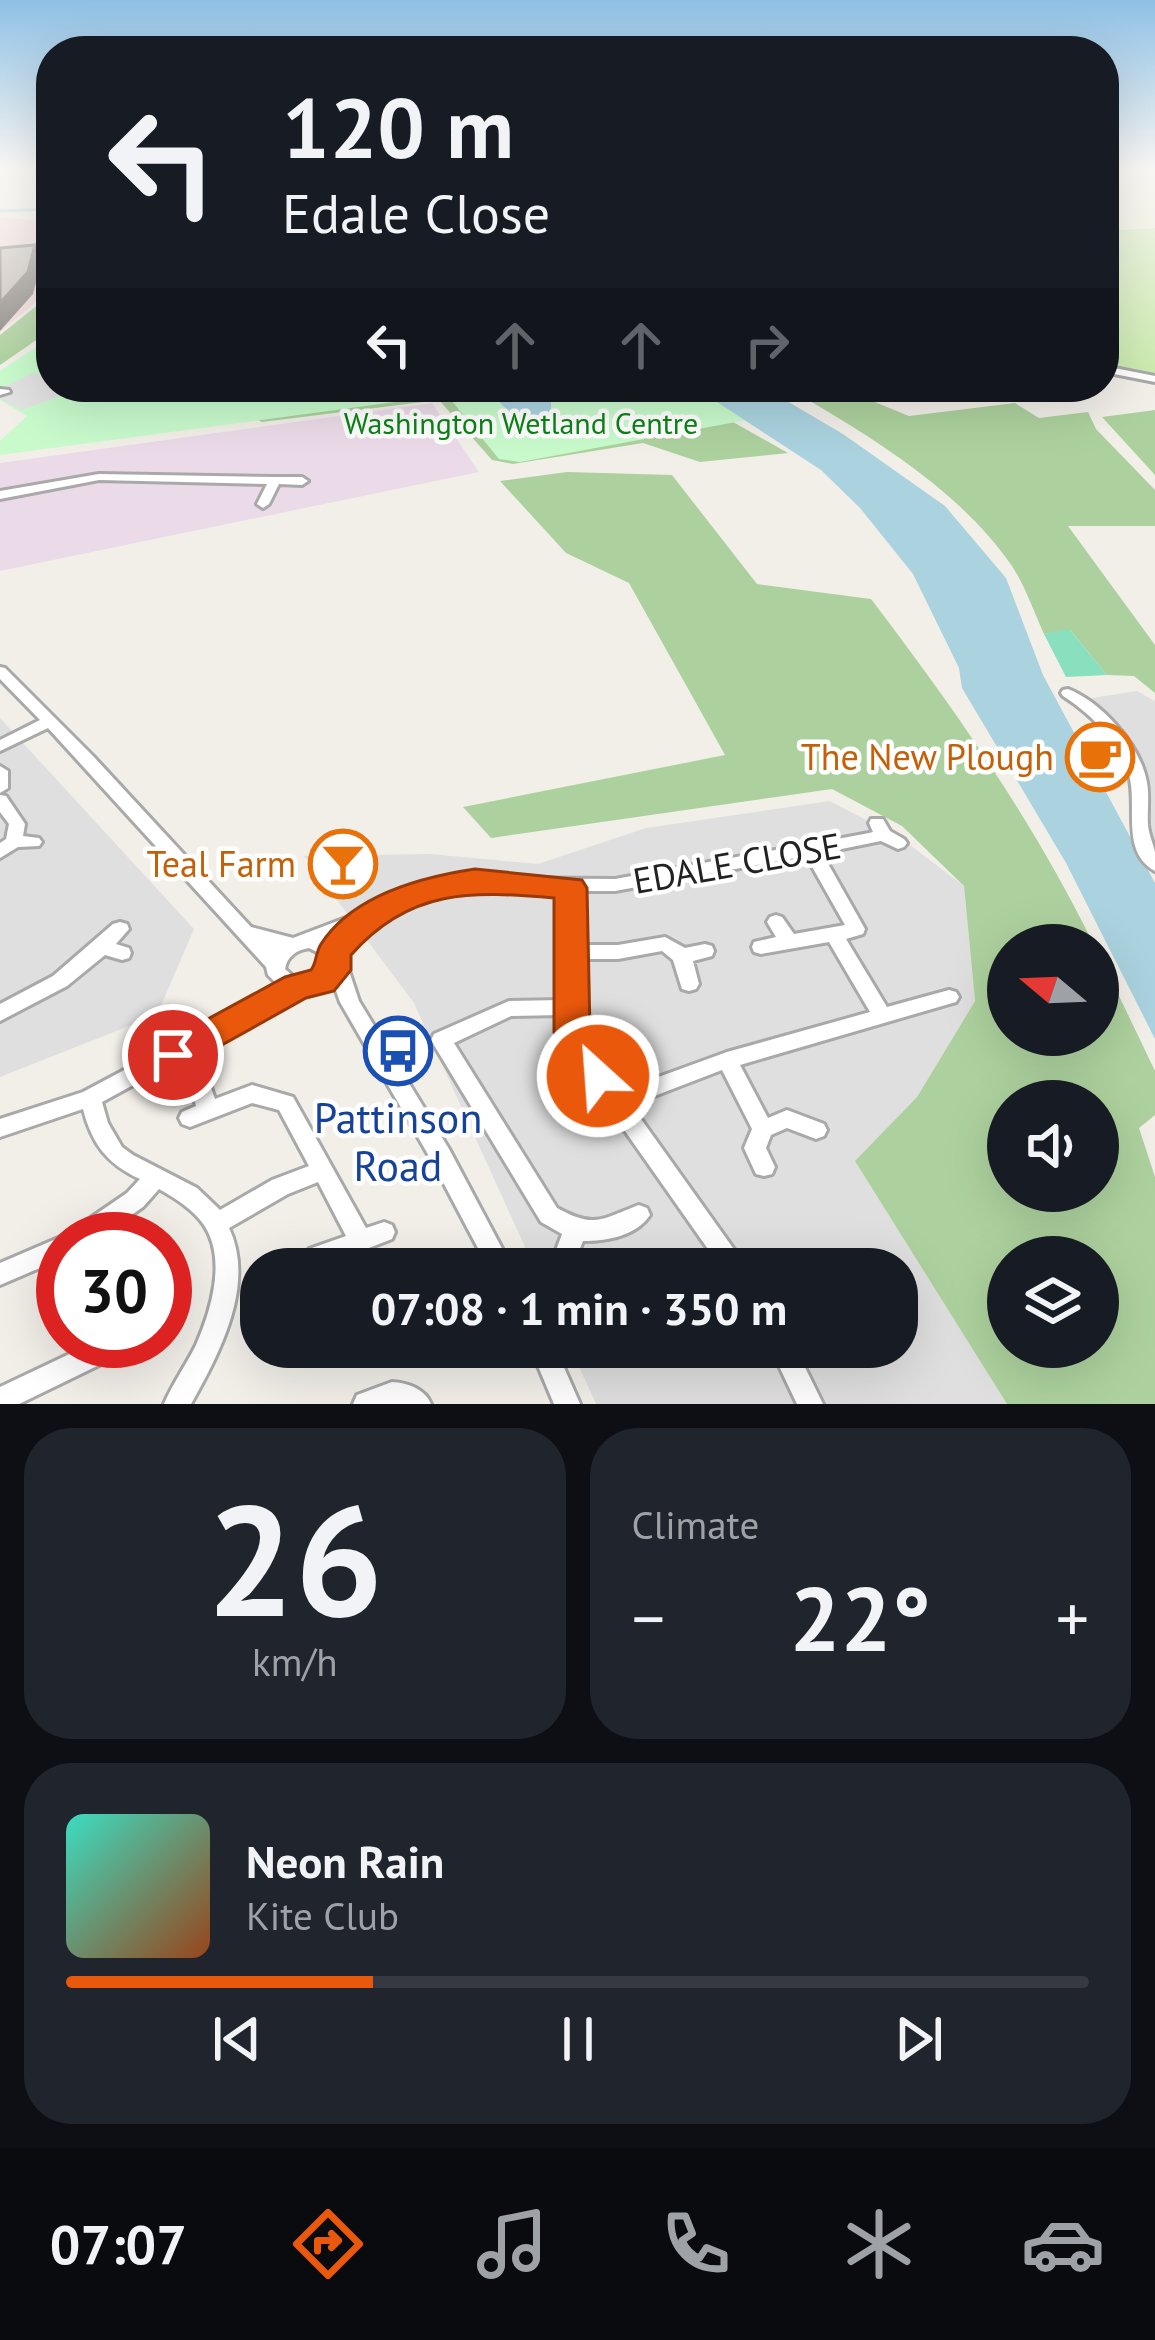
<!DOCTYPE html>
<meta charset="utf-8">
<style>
body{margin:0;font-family:"PT Sans",sans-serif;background:#20242c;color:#f1f3f6;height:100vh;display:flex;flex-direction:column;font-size:45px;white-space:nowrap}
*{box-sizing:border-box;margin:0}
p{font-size:39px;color:#9ea1a6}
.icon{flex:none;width:66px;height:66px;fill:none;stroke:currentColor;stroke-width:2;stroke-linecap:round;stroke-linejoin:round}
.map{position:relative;height:1404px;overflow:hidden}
.details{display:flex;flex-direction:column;gap:24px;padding:24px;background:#0d0f14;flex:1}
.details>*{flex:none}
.banner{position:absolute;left:36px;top:36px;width:1083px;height:366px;border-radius:48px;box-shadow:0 12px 48px #0002;background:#171b24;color:#f1f3f6;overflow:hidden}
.needle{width:78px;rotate:289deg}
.controls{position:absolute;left:987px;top:924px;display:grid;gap:24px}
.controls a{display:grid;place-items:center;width:132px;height:132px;border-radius:50%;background:#171b24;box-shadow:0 12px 48px #0002;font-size:60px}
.speed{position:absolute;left:36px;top:1212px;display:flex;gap:24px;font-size:60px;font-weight:700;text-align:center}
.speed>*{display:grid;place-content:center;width:156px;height:156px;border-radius:50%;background:#171b24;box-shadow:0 12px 48px #0002;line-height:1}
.speed .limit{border:18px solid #d22;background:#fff;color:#111}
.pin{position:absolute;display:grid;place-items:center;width:102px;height:102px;color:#fff;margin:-51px;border:6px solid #fff;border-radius:50%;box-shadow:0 3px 12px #0007}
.me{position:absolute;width:132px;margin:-66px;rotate:334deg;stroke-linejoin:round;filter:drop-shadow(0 0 9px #0008)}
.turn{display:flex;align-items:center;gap:42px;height:252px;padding:0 48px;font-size:54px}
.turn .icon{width:156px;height:156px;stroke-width:2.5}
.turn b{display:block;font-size:84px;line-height:102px}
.lanes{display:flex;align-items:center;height:114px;padding:0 48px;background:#0003;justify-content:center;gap:60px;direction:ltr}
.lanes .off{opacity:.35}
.big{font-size:90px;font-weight:800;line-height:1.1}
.details .widget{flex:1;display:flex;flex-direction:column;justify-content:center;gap:18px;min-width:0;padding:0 42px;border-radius:48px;background:#20242c}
.details .dial{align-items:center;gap:0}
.dial b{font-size:156px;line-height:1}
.song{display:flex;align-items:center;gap:36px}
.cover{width:144px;height:144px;border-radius:18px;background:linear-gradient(135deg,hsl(170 70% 55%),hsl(20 70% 35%))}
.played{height:12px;border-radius:6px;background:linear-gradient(90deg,#ea580c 30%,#363941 30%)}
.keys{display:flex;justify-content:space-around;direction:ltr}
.heat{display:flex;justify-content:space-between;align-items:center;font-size:66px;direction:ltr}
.details .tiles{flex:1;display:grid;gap:24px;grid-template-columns:1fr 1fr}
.widget:last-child{grid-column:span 2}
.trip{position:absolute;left:240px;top:1248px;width:678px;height:120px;border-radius:48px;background:#171b24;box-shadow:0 12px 48px #0002;font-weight:800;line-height:120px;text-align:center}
.dock{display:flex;height:192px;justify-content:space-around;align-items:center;background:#090b0e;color:#9ea1a6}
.dock .icon{width:84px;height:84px}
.dock .active{color:#ea580c}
.dock b{font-size:54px;color:#f1f3f6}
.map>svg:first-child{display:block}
</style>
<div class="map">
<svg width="1155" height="1404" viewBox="0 0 1155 1404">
<rect width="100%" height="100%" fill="#f2efe9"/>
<path fill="#e0dfdf" d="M1137,691L1155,701V848L1149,840L1143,771L1085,699Z
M0,718L194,929L157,1015L0,1077Z
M830,801L902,839L964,886L975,1001L917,1097L856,1161L1007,1404H596L570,1347H897V1269H535L414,1003L304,856L430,854L538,864L646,828Z"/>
<path fill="#f2dad9" d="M0,217L36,221L50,264L35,303L0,332Z"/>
<path fill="#ebdbe8" d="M432,403L479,472L0,571V463Z"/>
<path fill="#eef0d5" d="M1104,170H1155V226L1104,230Z"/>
<path fill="#cdebb0" d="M1155,228V376L1104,367V231Z"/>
<path fill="#add19e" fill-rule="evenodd" d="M51,274V330L0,365V335L40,303Z
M786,387H838L909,416L1015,403L1039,418L1088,412L1096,429L1155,490V526H1068L1155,645V693L1134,676L1107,675L1070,630L1044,634C1034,612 1025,586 1012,566C957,487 868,435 786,387Z
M321,389L696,401L788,453L700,462L643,443L513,464L492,460L439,400L262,422L227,405Z
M1155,410V475L1102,417Z
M567,472L672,475L757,584L871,599C955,709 1033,821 1094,945H1008V1035H1098V952L1155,1071V1115L1139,1128L1155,1177V1404H1007L855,1161L917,1097L975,1001L964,886L902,826L832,789L491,838L463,807L725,755L629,583L566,553L500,481ZM1008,1101H1098V1191H1008ZM1008,1257H1098V1347H1008Z"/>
<path fill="#c8facc" d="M51,337V387H694L747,420L520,462L499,459L447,395L0,455V441L27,416L0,400V371Z"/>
<path fill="#88e0be" d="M1069,629L1107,675L1066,677L1044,634Z"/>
<path fill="#e2e2e2" d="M33,373L51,377V387L76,390L22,410L0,399L2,388Z"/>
<path fill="#aad3df" d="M484,387H523L551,402V417L543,434H532Z
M694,387H763L843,434L945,506L1006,578L1043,675L1155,883V1039L1066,863L962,688L959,668L913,574L860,508L821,470Z"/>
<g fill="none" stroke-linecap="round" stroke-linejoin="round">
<path stroke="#aad3df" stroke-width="3" d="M0,211L51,209"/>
<defs>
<path id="minor" d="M1104,366L1155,376V382L1104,372Z
M0,389L9,390L10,392L0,395Z
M99,474L275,477H302L308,481L302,485L279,484L269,504L263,508L257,504L267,484L99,480L0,499V491Z
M0,667L5,668L93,756L251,927L293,938L451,878L615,879L803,845L810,841L816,843L869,833L873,832L869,823L871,819H883L890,831L904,839L907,843L904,847L898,849L881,841L822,853L865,929L863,934L846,939L887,1007L949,990L956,992L959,997L956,1002L949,1004L740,1065L768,1118L787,1110L824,1124L827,1130L824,1136L816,1139L787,1128L771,1135L766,1148L775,1167L772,1174L764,1176L756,1174L744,1148L752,1129L722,1070L631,1105L748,1269H722L573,1057L562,1032V1015L511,1016L454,1043L557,1208C595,1229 602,1219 639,1205L647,1208L650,1215C636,1236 607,1241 583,1241L575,1261L567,1264L559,1261L555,1253L562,1234L541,1222L431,1040L434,1034L509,1001L562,1000V891L453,890L336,935L326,940L341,947L359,1001L449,1149L513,1269H489L433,1163L340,1002L333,982L318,990L302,993L102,1102L108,1123L122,1147L133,1155L197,1188L220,1210L272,1180L309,1166L279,1110L252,1103L190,1127L182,1124L179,1118L182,1112L196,1106L187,1074L190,1068L197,1066L204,1068L215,1099L252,1085L293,1097L366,1228L384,1222L392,1225L395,1232L392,1239L317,1268L309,1265L305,1257L309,1249L346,1236L318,1182L288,1194L229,1228C256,1285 219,1354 191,1404H164C173,1383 186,1365 196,1345C211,1311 227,1259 204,1225C193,1209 175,1198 159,1189L143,1207L97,1239H63V1258L0,1285V1263L63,1236L67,1238L70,1232L127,1193L140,1179C107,1164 92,1144 83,1109L0,1137V1119L83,1092L280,987L268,975L266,967L48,728L0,751V740L40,720L0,679ZM806,856L845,925L794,934L782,917L776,915L770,917L767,922L776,937L754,942L752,947L754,952L761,954L829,942L870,1012L727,1052L620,1091L588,1047L582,1032L581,959H618L662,951L673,960L682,989L689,991L696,989L699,984L693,961L712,956L714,951L712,946L705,944L685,948L665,937L618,945H581L580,891H615ZM309,948L325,956V967L308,978H295L285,969C287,956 297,950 309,948Z
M1068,689C1101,702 1138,743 1146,778C1150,793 1147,810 1148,825C1149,835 1153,843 1155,852C1155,858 1155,865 1155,871C1120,852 1138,806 1129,775C1120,742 1091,714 1063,696L1061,693L1063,690Z
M0,766L8,771V788L0,793Z
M0,795L6,796L25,824L23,836L39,838L42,842L39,846L18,847L0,858V843L6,839L9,824L0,812Z
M120,922L127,924L129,929L116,944L129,948L131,953L129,958L122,960L105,955L67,986L0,1021V1004L53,976L113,924Z
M97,1341H135L132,1349L19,1404H0V1387Z
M530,1347H555L580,1404H554Z
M770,1347H795L823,1404H797Z
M392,1382C408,1383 425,1389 431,1404H353L357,1395Z"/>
</defs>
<use href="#minor" stroke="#a9a9a9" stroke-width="6"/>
<use href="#minor" fill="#fff" fill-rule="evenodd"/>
</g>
<path fill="#8b8681" d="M35,245L40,267L33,294L0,331V303Z"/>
<path fill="#c7bfb8" stroke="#8b8681" stroke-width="3" d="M35,245L28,272L0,303V248Z"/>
<linearGradient id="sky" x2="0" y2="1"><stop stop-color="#8fc0e4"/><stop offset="0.46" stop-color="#f9f8f5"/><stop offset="1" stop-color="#f9f8f5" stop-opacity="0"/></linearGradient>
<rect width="1155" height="366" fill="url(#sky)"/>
<path fill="#ea580c" stroke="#983908" stroke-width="3" d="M475,869L582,880L587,888L590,1031L616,1076L611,1087L598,1092L584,1087L554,1032V898C472,891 410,888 351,955V970L334,991L306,998L186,1065L173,1070L160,1065L154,1055L160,1045L285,977L311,970C317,962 315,954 321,944C352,896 421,877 475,869Z"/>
<defs>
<symbol id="cafe-ring" viewBox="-11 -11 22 22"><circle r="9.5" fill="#fff" stroke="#e8710a" stroke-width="1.5"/><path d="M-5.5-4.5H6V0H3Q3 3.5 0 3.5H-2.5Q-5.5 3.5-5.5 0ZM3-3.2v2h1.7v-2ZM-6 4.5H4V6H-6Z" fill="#e8710a"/></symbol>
<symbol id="bar-ring" viewBox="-11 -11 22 22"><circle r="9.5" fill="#fff" stroke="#e8710a" stroke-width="1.5"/><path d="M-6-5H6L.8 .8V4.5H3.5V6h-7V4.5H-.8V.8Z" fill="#e8710a"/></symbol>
<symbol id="bus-ring" viewBox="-11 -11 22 22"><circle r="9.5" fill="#fff" stroke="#1a4fb4" stroke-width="1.5"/><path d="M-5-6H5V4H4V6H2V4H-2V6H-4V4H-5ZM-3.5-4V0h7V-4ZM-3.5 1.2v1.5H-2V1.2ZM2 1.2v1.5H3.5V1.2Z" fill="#1a4fb4"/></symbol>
</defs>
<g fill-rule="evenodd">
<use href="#cafe-ring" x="1062" y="719" width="76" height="76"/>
<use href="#bar-ring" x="305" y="826" width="76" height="76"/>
<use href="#bus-ring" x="360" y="1013" width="76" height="76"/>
</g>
<g text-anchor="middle" stroke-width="9" stroke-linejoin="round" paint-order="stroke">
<g font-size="30" fill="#0c8416" stroke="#fff">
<text x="521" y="434">Washington Wetland Centre</text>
</g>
<g font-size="36" fill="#c56008" stroke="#fff" text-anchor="end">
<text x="1054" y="770">The New Plough</text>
<text x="296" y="877">Teal Farm</text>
</g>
<g font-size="36" fill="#222" stroke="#fff">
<text transform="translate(737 863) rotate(-10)" y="13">EDALE CLOSE</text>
</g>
<g font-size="42" fill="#164399" stroke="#fff">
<text x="398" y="1133">Pattinson<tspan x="398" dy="48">Road</tspan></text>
</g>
</g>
</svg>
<div class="controls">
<a><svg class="needle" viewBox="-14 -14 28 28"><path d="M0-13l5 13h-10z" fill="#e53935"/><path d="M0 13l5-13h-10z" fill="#9ea1a6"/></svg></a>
<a><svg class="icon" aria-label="sound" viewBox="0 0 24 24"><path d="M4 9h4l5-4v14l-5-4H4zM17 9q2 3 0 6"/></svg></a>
<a><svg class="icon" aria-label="layers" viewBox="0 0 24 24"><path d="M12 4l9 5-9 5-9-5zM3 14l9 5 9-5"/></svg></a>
</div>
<div class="speed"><div class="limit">30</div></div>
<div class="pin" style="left:173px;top:1055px;background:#d93025"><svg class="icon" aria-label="arrive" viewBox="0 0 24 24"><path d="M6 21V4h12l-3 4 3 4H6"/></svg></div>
<svg class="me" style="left:598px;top:1076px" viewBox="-20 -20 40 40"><circle r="17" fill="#ea580c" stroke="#fff" stroke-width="3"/><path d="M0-11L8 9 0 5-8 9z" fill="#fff"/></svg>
<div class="trip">07:08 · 1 min · 350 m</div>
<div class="banner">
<div class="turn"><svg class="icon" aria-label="left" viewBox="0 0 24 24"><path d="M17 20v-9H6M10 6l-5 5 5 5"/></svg><div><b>120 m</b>Edale Close</div></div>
<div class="lanes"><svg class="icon" aria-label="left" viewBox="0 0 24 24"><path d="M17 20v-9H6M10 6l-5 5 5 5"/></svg><svg class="icon off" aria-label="ahead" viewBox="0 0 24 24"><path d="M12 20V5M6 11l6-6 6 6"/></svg><svg class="icon off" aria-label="ahead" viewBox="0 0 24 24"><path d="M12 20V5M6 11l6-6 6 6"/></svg><svg class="icon off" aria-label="right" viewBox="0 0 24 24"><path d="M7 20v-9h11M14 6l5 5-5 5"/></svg></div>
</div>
</div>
<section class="details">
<div class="tiles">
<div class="widget dial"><b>26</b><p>km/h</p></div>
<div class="widget"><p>Climate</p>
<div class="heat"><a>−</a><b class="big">22°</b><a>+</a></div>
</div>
<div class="widget">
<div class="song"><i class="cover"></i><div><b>Neon Rain</b><p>Kite Club</p></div></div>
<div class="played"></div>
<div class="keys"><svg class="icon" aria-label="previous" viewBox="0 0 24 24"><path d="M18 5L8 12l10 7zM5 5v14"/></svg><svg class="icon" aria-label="pause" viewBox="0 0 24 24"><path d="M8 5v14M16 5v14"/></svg><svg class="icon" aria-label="next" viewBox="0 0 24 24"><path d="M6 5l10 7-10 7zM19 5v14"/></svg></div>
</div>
</div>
</section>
<nav class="dock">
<b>07:07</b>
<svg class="icon active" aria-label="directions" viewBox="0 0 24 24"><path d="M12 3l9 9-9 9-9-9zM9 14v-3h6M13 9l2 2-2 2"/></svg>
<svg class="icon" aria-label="music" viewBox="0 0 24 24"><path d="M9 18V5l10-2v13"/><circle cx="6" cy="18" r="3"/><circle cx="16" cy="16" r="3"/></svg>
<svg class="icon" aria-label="phone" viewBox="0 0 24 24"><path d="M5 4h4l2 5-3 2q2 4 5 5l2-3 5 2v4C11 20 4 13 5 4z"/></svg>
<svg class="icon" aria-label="climate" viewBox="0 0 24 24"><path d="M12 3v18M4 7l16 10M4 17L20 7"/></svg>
<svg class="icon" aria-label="car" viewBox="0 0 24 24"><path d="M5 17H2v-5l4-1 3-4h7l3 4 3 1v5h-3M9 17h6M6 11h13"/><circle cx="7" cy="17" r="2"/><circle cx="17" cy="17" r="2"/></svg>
</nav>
